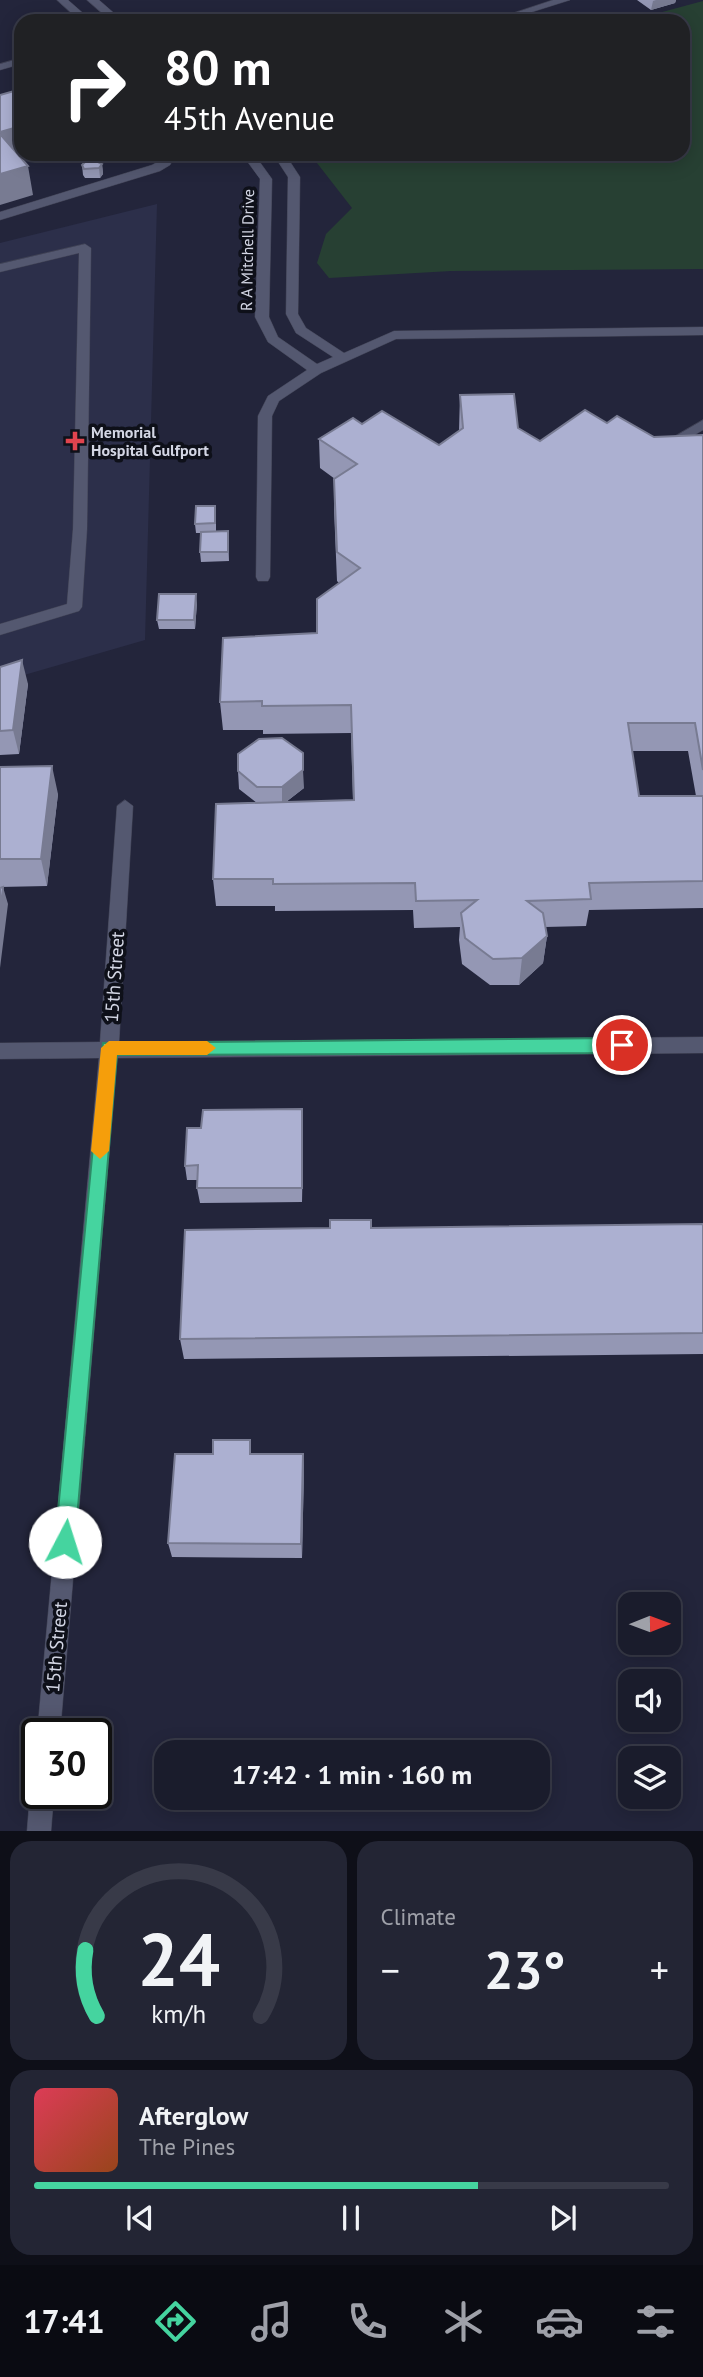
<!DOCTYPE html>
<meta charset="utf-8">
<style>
body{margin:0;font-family:"PT Sans",sans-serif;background:#232534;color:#f1f3f6;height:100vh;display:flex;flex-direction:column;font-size:26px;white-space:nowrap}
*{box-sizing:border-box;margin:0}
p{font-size:23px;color:#9fa1a9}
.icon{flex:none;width:38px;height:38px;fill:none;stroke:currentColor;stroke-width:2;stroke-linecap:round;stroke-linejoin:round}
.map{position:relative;height:1831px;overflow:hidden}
.side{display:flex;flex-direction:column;gap:10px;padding:10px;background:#0e0f18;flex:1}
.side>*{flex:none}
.hud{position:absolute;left:14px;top:14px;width:676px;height:147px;border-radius:21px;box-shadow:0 4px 18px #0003,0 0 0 2px #383a48;background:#202124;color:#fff;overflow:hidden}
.needle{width:46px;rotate:89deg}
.fabs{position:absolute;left:618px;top:1592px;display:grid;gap:14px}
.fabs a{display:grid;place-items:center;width:63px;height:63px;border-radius:14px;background:#1a1c2c;box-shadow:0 4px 18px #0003,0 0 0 2px #383a48;font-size:35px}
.speed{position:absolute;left:21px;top:1718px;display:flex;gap:14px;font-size:35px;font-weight:700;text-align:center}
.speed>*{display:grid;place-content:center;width:91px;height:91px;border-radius:50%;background:#1a1c2c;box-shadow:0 4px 18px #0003,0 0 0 2px #383a48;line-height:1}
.speed .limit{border:4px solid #111;border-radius:10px;background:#fff;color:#111}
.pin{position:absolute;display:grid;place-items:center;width:60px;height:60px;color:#fff;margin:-30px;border:4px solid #fff;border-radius:50%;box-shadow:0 2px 7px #0007}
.me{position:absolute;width:77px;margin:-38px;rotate:5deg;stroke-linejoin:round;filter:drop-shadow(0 0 5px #0008)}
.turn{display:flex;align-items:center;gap:24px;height:147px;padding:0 35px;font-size:32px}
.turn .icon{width:91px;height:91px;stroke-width:2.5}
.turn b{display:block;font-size:49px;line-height:60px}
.big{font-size:52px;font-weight:600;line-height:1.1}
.side .tile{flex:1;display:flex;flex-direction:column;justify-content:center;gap:10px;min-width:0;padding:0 24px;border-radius:21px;background:#232534}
.side .dial{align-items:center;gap:0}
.dial svg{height:182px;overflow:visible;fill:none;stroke:#383a48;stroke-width:7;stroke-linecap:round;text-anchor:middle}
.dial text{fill:#f1f3f6;stroke:none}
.song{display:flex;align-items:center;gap:21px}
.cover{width:84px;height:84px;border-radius:10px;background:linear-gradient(135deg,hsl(350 70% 55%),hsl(20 70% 35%))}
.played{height:7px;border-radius:4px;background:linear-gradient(90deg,#45d49f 70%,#383a48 70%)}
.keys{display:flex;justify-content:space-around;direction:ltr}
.heat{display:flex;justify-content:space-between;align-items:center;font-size:38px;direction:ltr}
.side .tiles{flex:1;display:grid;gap:10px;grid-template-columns:1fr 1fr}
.tile:last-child{grid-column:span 2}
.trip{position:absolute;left:154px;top:1740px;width:396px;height:70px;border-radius:21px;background:#1a1c2c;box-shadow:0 4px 18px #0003,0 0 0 2px #383a48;font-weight:600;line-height:70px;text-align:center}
.tab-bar{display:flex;height:112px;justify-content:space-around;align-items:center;background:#0a0b12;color:#9fa1a9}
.tab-bar .icon{width:49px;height:49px}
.tab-bar .selected{color:#45d49f}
.tab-bar b{font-size:32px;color:#f1f3f6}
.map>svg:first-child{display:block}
</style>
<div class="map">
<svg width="703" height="1831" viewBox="0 0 703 1831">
<rect width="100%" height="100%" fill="#23253b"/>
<path fill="#2c2f4a" d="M157,204L145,640L0,682V243Z"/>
<path fill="#274033" d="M703,1V269L451,271L329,278L317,263L326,234L352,208L310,154H682V21H629Z"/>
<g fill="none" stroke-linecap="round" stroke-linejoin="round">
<defs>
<path id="minor" d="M57,0H68L92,21H80Z
M87,0H99L123,21H111Z
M553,0H570L513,18L508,15Z
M21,58V64L0,70V64Z
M164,154H176L170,165L160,171L0,220V212L152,165L161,160Z
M242,154H254L272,179L269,317L278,337L317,364L333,357L296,333L286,314L288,177L273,154H285L300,177L298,314L306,328L344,353L394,331L703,327V335L396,339L321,373L279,401L272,416L270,577L268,581H258L256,577L258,416L268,396L307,370L268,342L255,317L260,179Z
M85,244L91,248L87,529L82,607L79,611L0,635V624L67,604L73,529L79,253L0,272V264Z
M703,420V430L686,440L685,452L689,458L687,461H677L671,453L672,438Z
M125,800L133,806L119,1042L703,1037V1053L117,1058L60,1734L37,1735L99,1058L0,1059V1043L100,1042L117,806Z
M37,1784V1794H54L51,1831H27L30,1794Z"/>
</defs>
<use href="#minor" stroke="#404254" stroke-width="1"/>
<use href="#minor" fill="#545870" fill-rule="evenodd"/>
</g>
<path fill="#9497b4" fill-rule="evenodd" d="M637,0H676L675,3L651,10Z
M102,164L103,174L100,178H85L83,175L82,165Z
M460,395L540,441L607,423L654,437L703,435V908L589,910L586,926L545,927L547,936L543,963L519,985H490L462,964L459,940L460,927L414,928L413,910L275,911V906H216L213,879L257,803L239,789L238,771L304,788L286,802L353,800L351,733L263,734V730H223L220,702L317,633L339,583L337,581L334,509V479H335L320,468L319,439L362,424L439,445L459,431ZM632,751H688L696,796H639Z
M216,516V532L228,531L229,561L201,562L200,552L201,533H196L195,524Z
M197,603L195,629H159L157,620Z
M0,667L28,684L19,754L0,755Z
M0,767L58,794L47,886L0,887Z
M303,1124L302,1202L200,1203L197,1188L198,1180H187L185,1166Z
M703,1224V1354L184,1359L180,1339L371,1228Z
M303,1454L304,1469L302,1558L172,1557L168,1543Z"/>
<path fill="#787b92" d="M656,0H676L675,3L651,10L653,1Z
M21,126V154H31L4,162L0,132Z
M102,164L103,174L100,178L99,168Z
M28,166L33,195L0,205V174Z
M196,594L197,603L195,629L194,620Z
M22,660L28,684L19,754L13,730Z
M52,766L58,794L47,886L41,859Z
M303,770L304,788L282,805V787Z
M3,887L8,904L0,968V913Z
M547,936L543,963L519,985L522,958Z
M302,1109L303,1124L302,1202Z
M303,1454L304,1469L302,1558L301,1544Z"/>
<path fill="#acb0d1" stroke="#787b92" stroke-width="2" d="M21,89V126L0,132V95Z
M0,134L28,166L0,174Z
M92,159L102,164L99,168L84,169L82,165L85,162Z
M514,394L518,428L540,441L585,410L607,423L617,416L654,437L703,435V770L695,723H628L639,796H703V881L589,883L591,899L527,901L543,913L547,936L522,958L493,959L465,938L461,913L477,900L416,901L415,883L273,884V879H213L216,804L354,800L351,705L262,706V701L220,702L223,638L317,633V599L360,568L337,552L334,479L357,464L319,439L353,418L362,424L382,411L439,445L463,428L460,395Z
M196,506H215V523L195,524Z
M228,531V552H200L201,532Z
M159,594H196L194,620H157Z
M22,660L13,730L0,731V667Z
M282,738L303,753V770L282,787H257L238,771V754L259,739Z
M52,766L41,859H0V767Z
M3,887L0,913V888Z
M302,1109V1188H197L198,1165L185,1166L187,1128H201L203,1110Z
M330,1220H371V1228L703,1224V1333L180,1339L185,1230L330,1228Z
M213,1440H250V1454H303L301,1544L168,1543L175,1454H213Z"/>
<path fill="#45d49f" stroke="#2d8a67" stroke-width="2" d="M622,1038L630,1045L622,1053L117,1055L75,1542L72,1549L65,1552L58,1549L55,1542L103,1043Z"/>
<path fill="#f59e0b" d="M109,1041H207L216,1048L207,1055H117L109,1151L100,1159L91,1151L101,1048Z"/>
<path fill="#e0444e" stroke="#0e1019" stroke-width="2.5" d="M71.5 430.5h7v7h7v7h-7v7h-7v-7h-7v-7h7z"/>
<g text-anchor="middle" stroke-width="7" stroke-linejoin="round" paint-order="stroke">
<g font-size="16" fill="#d3d6e4" stroke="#0e1019">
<text transform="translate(247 250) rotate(-89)" y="6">R A Mitchell Drive</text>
</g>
<g font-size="16" font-weight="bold" fill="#d3d6e4" stroke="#0e1019" text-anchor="start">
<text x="91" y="438">Memorial<tspan x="91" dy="18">Hospital Gulfport</tspan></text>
</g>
<g font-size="19" fill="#d3d6e4" stroke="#0e1019">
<text transform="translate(114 977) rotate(-86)" y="7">15th Street</text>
<text transform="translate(56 1647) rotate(-85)" y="7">15th Street</text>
</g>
</g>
</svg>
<div class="fabs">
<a><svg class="needle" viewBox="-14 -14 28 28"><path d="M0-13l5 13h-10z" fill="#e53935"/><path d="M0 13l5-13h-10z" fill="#9fa1a9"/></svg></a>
<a><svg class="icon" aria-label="sound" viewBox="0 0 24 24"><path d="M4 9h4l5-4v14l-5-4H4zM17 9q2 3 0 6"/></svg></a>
<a><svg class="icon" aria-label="layers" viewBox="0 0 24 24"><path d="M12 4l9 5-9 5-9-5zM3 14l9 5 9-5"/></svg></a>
</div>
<div class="speed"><div class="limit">30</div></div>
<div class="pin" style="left:622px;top:1045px;background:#d93025"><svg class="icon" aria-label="arrive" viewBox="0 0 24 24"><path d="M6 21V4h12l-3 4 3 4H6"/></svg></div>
<svg class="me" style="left:65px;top:1542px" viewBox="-20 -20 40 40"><circle r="19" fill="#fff"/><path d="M0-13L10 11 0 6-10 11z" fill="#45d49f"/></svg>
<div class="trip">17:42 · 1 min · 160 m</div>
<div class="hud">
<div class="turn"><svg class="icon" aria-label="right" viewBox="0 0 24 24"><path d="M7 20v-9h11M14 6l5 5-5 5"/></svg><div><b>80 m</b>45th Avenue</div></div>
</div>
</div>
<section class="side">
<div class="tiles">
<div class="tile dial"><svg viewBox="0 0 100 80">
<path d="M14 69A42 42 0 1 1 86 69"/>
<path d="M14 69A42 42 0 0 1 9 40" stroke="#45d49f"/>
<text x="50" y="56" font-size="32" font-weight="700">24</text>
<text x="50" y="72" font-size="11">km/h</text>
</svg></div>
<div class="tile"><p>Climate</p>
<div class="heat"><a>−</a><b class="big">23°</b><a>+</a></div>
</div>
<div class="tile">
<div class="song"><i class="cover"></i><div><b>Afterglow</b><p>The Pines</p></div></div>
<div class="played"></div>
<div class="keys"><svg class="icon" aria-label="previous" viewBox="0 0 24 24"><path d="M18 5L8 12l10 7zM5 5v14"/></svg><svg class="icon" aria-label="pause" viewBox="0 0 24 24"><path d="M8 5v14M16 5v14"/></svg><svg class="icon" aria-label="next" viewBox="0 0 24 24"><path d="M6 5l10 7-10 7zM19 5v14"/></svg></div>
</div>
</div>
</section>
<nav class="tab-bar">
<b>17:41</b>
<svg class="icon selected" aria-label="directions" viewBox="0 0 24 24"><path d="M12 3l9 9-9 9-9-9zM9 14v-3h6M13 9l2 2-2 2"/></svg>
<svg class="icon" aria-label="music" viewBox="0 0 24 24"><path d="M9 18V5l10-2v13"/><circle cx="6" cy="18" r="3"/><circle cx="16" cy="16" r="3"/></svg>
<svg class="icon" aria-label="phone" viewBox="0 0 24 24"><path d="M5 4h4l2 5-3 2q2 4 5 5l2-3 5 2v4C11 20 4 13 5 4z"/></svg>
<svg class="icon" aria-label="climate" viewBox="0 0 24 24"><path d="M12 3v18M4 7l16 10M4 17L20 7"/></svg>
<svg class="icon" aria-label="car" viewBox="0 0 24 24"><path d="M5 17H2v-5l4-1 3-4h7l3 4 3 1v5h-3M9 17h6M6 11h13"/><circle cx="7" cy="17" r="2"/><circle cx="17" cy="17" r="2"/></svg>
<svg class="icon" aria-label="filters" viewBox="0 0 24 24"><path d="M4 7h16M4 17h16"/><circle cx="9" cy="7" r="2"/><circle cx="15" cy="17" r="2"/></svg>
</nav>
